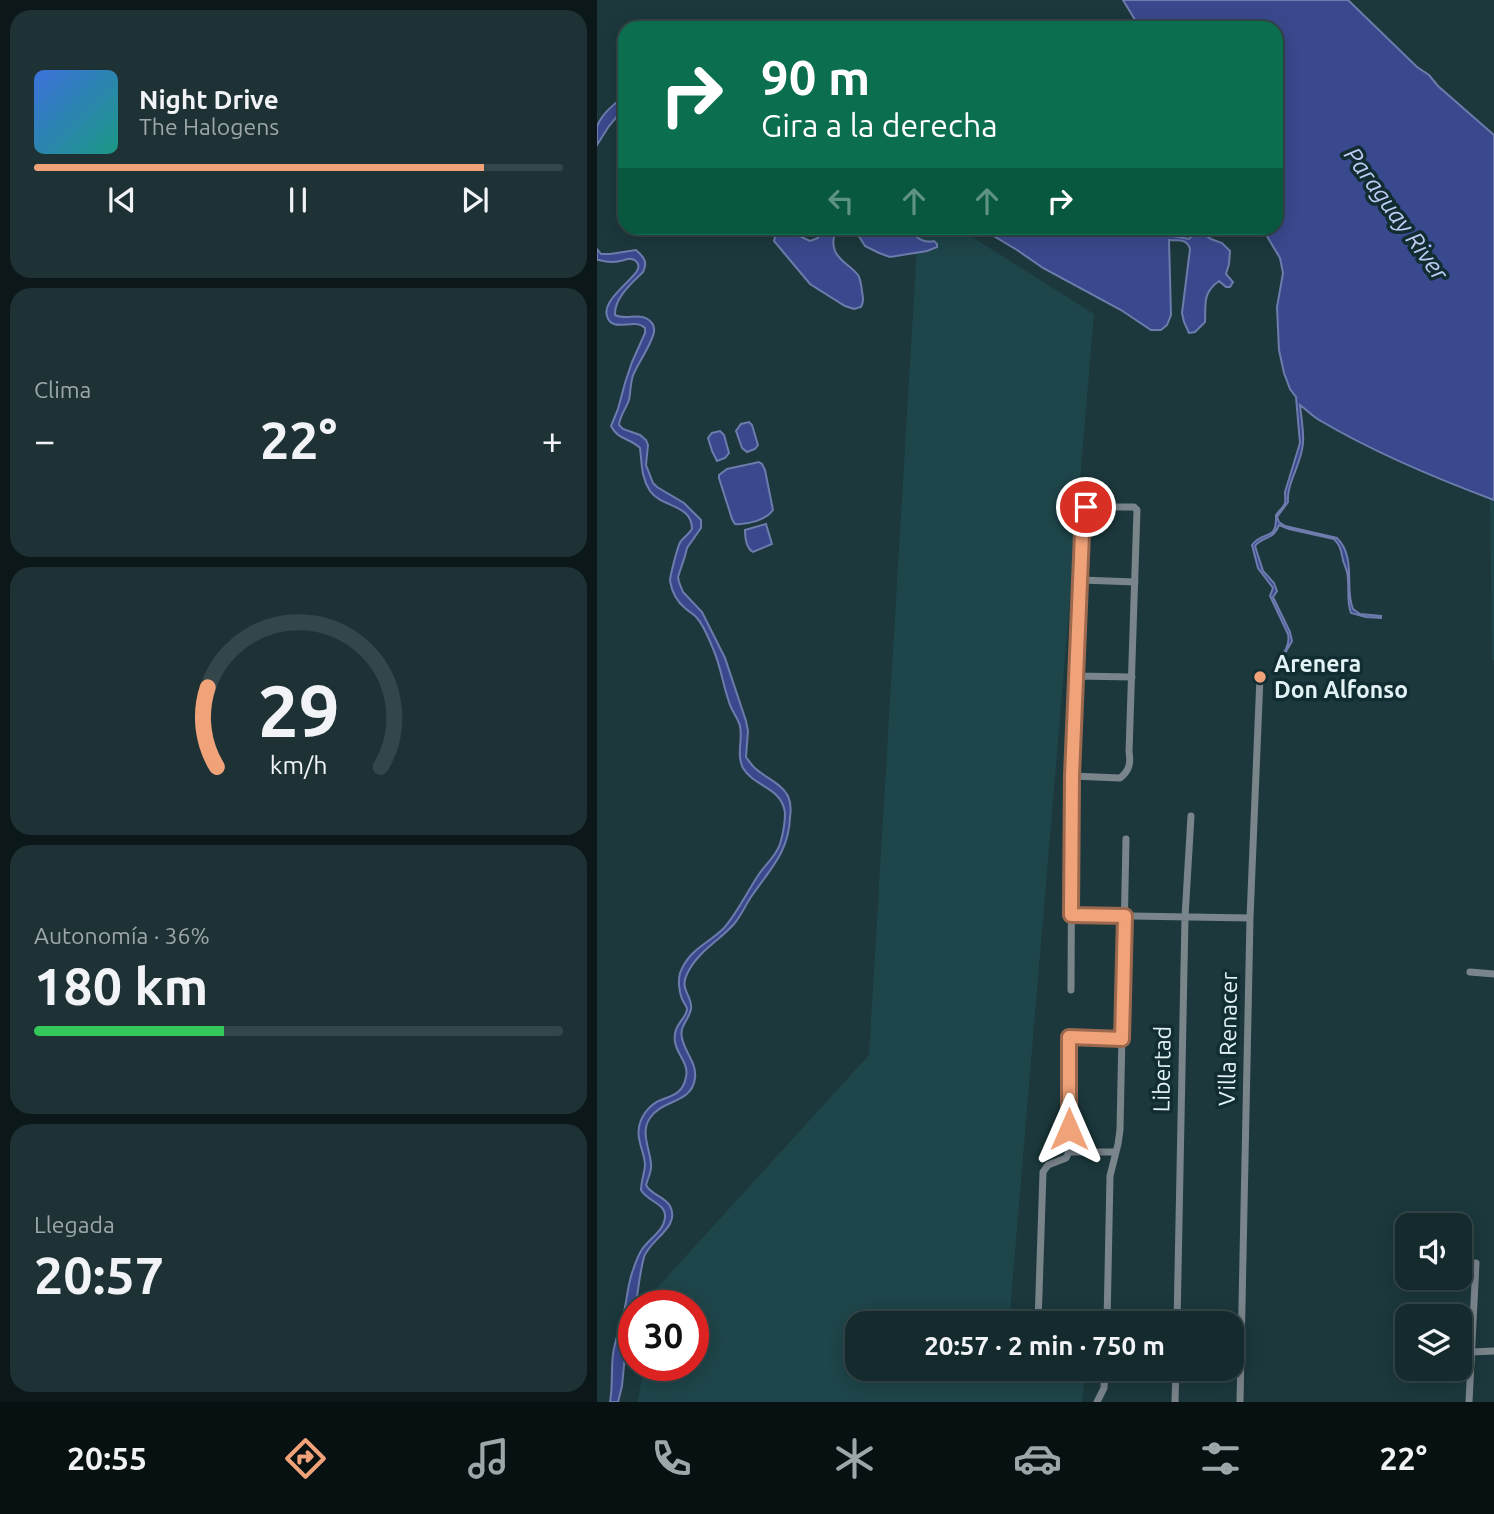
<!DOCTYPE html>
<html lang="es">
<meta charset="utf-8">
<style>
body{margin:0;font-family:Ubuntu,sans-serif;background:#1e3235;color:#f1f3f6;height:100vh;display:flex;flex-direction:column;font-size:26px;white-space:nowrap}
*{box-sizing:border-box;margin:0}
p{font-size:23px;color:#9da7aa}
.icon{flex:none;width:38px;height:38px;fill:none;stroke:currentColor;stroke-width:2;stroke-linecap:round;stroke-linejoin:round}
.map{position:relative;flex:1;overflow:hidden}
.side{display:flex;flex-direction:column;gap:10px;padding:10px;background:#0c1719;width:597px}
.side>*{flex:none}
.guide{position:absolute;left:21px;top:21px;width:665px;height:214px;border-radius:21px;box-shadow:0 4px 18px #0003,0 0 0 2px #344649;background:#0b6e4f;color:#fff;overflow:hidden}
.tools{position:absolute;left:798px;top:1213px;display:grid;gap:14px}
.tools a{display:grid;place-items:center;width:77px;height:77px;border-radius:14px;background:#152a2d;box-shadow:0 4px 18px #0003,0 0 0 2px #344649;font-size:35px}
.speed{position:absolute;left:21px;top:1290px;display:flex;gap:14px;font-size:35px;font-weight:700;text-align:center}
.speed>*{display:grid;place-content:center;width:91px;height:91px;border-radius:50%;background:#152a2d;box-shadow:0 4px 18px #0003,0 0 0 2px #344649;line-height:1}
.speed .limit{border:10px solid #d22;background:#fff;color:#111}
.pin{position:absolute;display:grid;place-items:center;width:60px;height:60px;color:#fff;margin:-30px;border:4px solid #fff;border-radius:50%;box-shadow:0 2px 7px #0007}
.me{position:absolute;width:77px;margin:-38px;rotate:0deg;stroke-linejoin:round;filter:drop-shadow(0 0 5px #0008)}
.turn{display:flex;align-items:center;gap:24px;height:147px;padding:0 28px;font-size:32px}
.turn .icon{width:91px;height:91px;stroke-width:2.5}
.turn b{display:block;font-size:49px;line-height:60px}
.lanes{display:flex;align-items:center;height:66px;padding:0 28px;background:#0003;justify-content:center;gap:35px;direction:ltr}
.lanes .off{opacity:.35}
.big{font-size:52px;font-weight:700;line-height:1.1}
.side .widget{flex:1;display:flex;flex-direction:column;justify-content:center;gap:10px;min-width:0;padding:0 24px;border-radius:21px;background:#1e3235}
.side .dial{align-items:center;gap:0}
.dial svg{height:182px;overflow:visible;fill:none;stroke:#344649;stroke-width:7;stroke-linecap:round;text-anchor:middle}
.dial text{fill:#f1f3f6;stroke:none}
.song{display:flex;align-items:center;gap:21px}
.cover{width:84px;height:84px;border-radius:10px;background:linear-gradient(135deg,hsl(220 70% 55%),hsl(170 70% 35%))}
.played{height:7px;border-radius:4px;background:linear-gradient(90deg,#f0a279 85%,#344649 85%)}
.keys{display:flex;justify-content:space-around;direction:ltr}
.heat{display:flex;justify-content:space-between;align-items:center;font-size:38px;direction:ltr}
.charge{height:10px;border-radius:5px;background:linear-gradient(90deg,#34c759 36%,#344649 0)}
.trip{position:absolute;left:248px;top:1311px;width:399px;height:70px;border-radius:21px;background:#152a2d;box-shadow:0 4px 18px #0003,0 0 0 2px #344649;font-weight:700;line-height:70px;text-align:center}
.tab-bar{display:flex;height:112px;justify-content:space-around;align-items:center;background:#081112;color:#9da7aa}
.tab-bar .icon{width:49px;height:49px}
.tab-bar .current{color:#f0a279}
.tab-bar b{font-size:32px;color:#f1f3f6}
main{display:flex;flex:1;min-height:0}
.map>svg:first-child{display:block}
</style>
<main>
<section class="side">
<div class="widget">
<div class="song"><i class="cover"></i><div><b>Night Drive</b><p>The Halogens</p></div></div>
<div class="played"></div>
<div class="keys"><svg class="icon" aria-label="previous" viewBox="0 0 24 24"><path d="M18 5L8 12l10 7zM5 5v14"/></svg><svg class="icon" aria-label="pause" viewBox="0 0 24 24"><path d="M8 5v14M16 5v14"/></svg><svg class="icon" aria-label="next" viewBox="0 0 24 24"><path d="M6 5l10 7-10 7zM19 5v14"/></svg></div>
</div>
<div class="widget"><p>Clima</p>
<div class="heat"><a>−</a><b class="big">22°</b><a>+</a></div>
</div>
<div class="widget dial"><svg viewBox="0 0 100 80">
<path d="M14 69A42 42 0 1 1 86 69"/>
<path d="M14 69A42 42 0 0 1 10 34" stroke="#f0a279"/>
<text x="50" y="56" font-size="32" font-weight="700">29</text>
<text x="50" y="72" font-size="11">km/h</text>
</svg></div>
<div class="widget"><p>Autonomía · 36%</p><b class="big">180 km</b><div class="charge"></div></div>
<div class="widget"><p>Llegada</p><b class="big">20:57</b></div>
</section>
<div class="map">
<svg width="898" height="1402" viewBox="0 0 898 1402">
<rect width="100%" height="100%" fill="#1c383c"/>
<path fill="#1e454a" d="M321,228H361L497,314L412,1323H261V1368L489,1369L485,1402H41L47,1365H96V1306L57,1305L59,1289L272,1055Z
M893,498L898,500L897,660H895Z"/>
<path fill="#3a498d" stroke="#6d7cac" stroke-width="2" d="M526,0H751L820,67L832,75L841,86L897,135V500C838,478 778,453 724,421C716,417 710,410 703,405C704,417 707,431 706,443C705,463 689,484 691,502L680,517L682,522L688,526L740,538C760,558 747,589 756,609L763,614L784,616V618L769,617L754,613C749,600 753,585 750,572C749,568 747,564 746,560C744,551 744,546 737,539L692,529L682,525C675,542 666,535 658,546L666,571L677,583L680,591L676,597L693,632L695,641L684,660L676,667C683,657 694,648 691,634L673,596L676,588L661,568L655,545C667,529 680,543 679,515C688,503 689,508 688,492L703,443L699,397L693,389L687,373L682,350L680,307L686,273L683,258L665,228H679V28H543Z
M28,96V107L12,126L0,145C0,140 0,132 0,127C4,114 18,103 28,96Z
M185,228L213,241L221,238L223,228H310C318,236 325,244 337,241L340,244V247L330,251L293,257L282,253L268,246L258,230C243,226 232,234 238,251C242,261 254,266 261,275C264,280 264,285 265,291C266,298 267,301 264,307L257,309L248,306L213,284L177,241L180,230Z
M395,228H576L573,233L576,236L592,239L594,237L595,229L598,228L614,239L625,243L633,251L632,264L629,274L636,282L633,287H629L622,281C605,293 609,304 608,322L598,332L592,333L587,322L585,313L593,249C590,238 581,241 572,240L574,315L570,325L564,330H554L524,310L446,268L420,250L395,235Z
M0,249L4,254H13L39,250C47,257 51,262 46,272C35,283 17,298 18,315C29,321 45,311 54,322C58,326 57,328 57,332C55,343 42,362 37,373C33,381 34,391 32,400C29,409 23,415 22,425L26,429L43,435L49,440L51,445L49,465L56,483L60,487L87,503L104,520V528L90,548L88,556L81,577L82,582L86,592L105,612L128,658L149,721L151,731L149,757C152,761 155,766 159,769C169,778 185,784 191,796C194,803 194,811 193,817C192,852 173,869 154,897C148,906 144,916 137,924C122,941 100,952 90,974C82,990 96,996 94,1009C92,1020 82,1026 85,1038C88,1053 100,1063 98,1078C95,1104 65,1099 53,1118C43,1132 53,1149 54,1164C55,1171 51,1178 49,1185C54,1195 67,1196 73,1206C84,1227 53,1239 47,1257C43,1272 41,1289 39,1305L37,1306V1322L29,1345L25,1386L21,1402H13C16,1386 14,1370 16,1354C18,1339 24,1326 27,1312C30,1299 31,1283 36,1270C38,1264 41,1256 44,1251C51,1239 68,1231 68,1216C68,1203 51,1202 44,1190C44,1181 48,1172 48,1164C47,1150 38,1138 43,1123C46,1113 55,1103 64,1100C77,1095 86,1093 89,1077C92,1063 80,1055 78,1042C75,1024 91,1018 90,1008C90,1008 85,999 85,999C82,992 81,980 83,973C92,949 111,944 127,928C141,912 150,892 162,874C169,864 179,856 183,844C186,834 188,823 188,813C185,787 157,787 146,768C139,754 146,741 143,726C141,718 134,710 132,702C126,685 124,668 117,651C112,640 108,627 100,618C97,614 92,612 88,608C79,601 75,592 73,581C73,576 81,544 84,541C88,536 92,534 95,529C95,504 65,508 53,491C44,477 45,464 43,448C33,438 21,440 14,426L21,409L28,383L35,362L48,333V328C38,317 15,334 10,316C5,301 33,282 40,271C43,266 41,260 34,259C32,258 25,261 23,261C16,263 9,262 2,260H0Z
M152,422L155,425L161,445L158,449L150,452L145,448L139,431L144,424Z
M123,431L127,435L132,453L128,458L120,461L115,451L111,438L115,433Z
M162,462L165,464L168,470L176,510C169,520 150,525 138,524L135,519L122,478V475L130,469Z
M169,524L175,544L156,552C149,548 148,537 148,530Z"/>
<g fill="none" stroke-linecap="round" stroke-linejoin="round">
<path stroke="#7a848b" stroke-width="7" d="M484,580L538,582
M480,676L535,677
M474,915L653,918
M873,972L898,974
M474,990L475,776L486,509L489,507H537L540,510L532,752C534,764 532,771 523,778L475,776
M472,1152H518
M441,1323L446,1172L451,1165L469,1158L472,1152V1037L525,1039
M510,1323L513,1176L521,1144L523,1130L529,839
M580,1323L588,917L594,816
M874,1352L898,1351
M500,1402L507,1388L508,1368
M578,1402L579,1368
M643,1402L653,918L663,677
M872,1402L879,1263"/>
</g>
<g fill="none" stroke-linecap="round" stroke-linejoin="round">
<defs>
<path id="route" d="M472,1129V1037L525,1039L528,916L474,915L475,776L486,509L489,507"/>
</defs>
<use href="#route" stroke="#9c694f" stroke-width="18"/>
<use href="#route" stroke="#f0a279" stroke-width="12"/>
</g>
<circle fill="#f0a279" stroke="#112d31" stroke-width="2.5" cx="663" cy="677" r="7"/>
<g text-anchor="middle" stroke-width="7" stroke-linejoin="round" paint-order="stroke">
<g font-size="23" font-weight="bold" fill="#e3f3f5" stroke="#112d31" text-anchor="start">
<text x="677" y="672">Arenera<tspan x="677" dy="26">Don Alfonso</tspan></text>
</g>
<g font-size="23" fill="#e3f3f5" stroke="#112d31">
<text transform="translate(631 1039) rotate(-89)" y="8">Villa Renacer</text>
<text transform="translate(565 1069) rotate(-89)" y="8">Libertad</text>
</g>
<g font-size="24" font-style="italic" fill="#becbf3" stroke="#112d31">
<text transform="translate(799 214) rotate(54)" y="8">Paraguay River</text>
</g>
</g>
</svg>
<div class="tools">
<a><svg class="icon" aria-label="sound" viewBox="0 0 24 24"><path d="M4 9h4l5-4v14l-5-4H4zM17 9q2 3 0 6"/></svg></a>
<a><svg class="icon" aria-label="layers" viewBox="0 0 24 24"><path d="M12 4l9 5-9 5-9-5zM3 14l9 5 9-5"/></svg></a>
</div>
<div class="speed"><div class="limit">30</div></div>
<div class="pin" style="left:489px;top:507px;background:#d93025"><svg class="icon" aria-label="arrive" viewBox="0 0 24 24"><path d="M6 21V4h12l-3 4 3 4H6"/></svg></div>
<svg class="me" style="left:472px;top:1129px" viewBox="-20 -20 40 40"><path d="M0-17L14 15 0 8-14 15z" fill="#f0a279" stroke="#fff" stroke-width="4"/></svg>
<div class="trip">20:57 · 2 min · 750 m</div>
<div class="guide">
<div class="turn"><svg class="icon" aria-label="right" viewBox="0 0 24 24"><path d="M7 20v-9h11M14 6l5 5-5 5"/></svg><div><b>90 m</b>Gira a la derecha</div></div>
<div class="lanes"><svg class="icon off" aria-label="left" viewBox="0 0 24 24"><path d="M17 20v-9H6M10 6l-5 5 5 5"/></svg><svg class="icon off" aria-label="ahead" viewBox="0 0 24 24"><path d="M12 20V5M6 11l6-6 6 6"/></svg><svg class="icon off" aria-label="ahead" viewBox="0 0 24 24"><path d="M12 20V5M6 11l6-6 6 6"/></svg><svg class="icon" aria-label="right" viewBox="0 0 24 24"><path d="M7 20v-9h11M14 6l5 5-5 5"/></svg></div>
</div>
</div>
</main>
<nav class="tab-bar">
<b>20:55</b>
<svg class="icon current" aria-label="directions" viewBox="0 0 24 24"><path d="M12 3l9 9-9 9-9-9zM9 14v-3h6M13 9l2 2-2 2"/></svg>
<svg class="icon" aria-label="music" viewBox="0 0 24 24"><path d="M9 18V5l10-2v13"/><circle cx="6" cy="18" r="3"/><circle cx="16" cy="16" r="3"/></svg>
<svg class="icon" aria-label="phone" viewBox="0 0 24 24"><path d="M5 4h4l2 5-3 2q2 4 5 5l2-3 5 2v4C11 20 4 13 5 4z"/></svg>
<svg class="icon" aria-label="climate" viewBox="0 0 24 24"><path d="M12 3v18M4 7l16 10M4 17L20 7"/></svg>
<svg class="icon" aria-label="car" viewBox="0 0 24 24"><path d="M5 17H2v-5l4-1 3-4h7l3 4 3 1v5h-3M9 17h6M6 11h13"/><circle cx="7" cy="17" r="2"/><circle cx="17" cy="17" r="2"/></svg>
<svg class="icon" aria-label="filters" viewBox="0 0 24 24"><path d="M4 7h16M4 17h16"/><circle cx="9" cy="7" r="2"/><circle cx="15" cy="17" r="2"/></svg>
<b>22°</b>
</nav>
